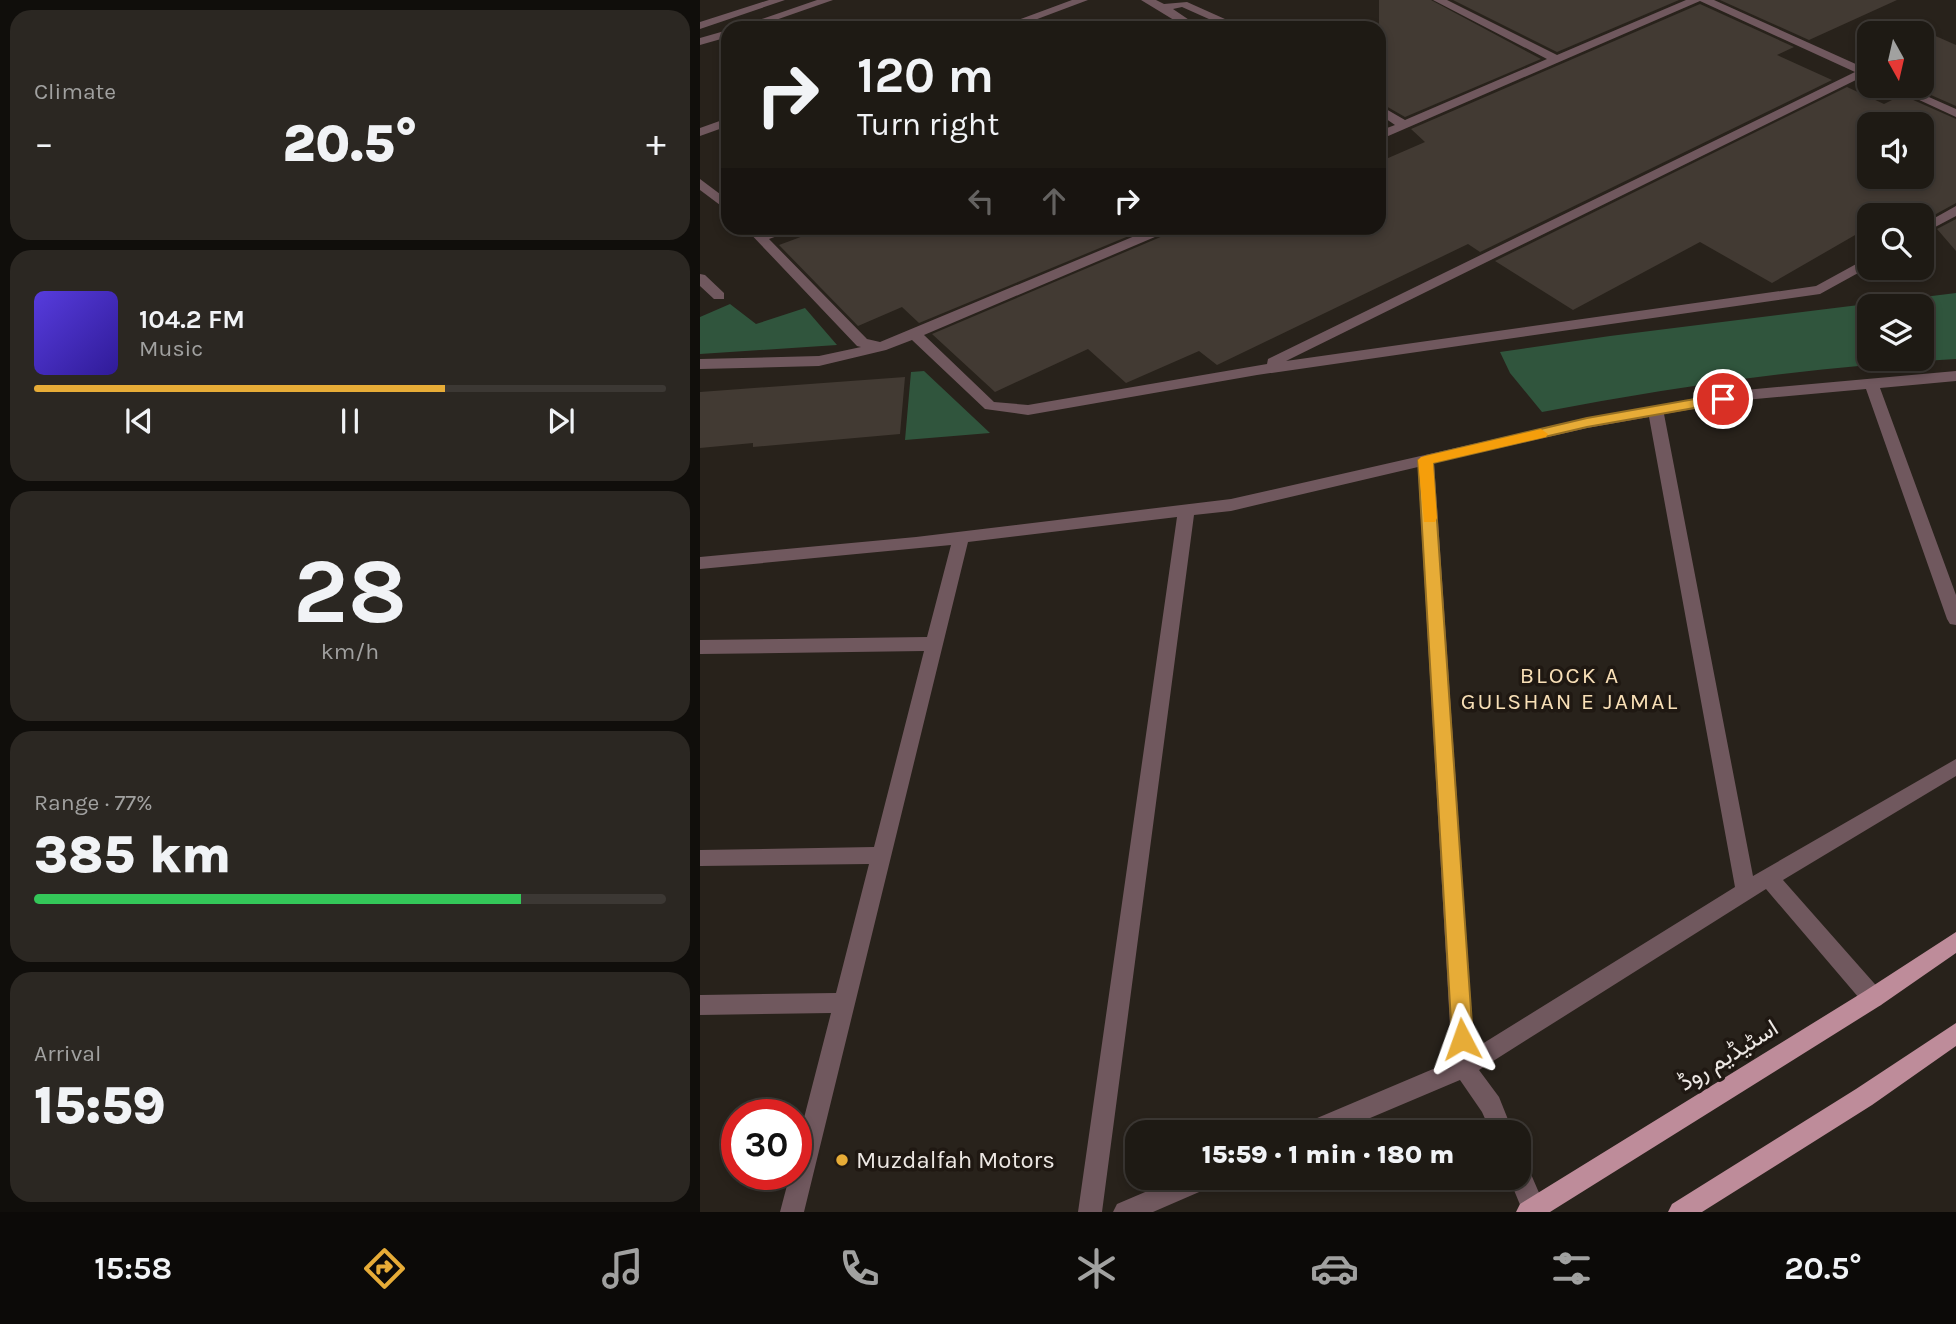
<!DOCTYPE html>
<meta charset="utf-8">
<style>
body{margin:0;font-family:Karla,Vazirmatn,sans-serif;background:#2b2722;color:#f1f3f6;height:100vh;display:flex;flex-direction:column;font-size:26px;white-space:nowrap}
*{box-sizing:border-box;margin:0}
p{font-size:23px;color:#a1a1a0}
.icon{flex:none;width:38px;height:38px;fill:none;stroke:currentColor;stroke-width:2;stroke-linecap:round;stroke-linejoin:round}
.map{position:relative;flex:1;overflow:hidden}
.panel{display:flex;flex-direction:column;gap:10px;padding:10px;background:#100e0b;width:700px}
.panel>*{flex:none}
.banner{position:absolute;left:21px;top:21px;width:665px;height:214px;border-radius:21px;box-shadow:0 4px 10px #0003,0 0 0 2px #3c3834;background:#1e1a14;color:#f1f3f6;overflow:hidden}
.needle{width:46px;rotate:172deg}
.buttons{position:absolute;left:1157px;top:21px;display:grid;gap:14px}
.buttons a{display:grid;place-items:center;width:77px;height:77px;border-radius:14px;background:#1e1a14;box-shadow:0 4px 10px #0003,0 0 0 2px #3c3834;font-size:35px}
.speed{position:absolute;left:21px;top:1099px;display:flex;gap:14px;font-size:35px;font-weight:700;text-align:center}
.speed>*{display:grid;place-content:center;width:91px;height:91px;border-radius:50%;background:#1e1a14;box-shadow:0 4px 10px #0003,0 0 0 2px #3c3834;line-height:1}
.speed .limit{border:10px solid #d22;background:#fff;color:#111}
.pin{position:absolute;display:grid;place-items:center;width:60px;height:60px;color:#fff;margin:-30px;border:4px solid #fff;border-radius:50%;box-shadow:0 2px 7px #0007}
.me{position:absolute;width:77px;margin:-38px;rotate:356deg;stroke-linejoin:round;filter:drop-shadow(0 0 5px #0008)}
.turn{display:flex;align-items:center;gap:24px;height:147px;padding:0 21px;font-size:32px}
.turn .icon{width:91px;height:91px;stroke-width:2.5}
.turn b{display:block;font-size:49px;line-height:60px}
.lanes{display:flex;align-items:center;height:66px;padding:0 21px;background:#0003;justify-content:center;gap:35px;direction:ltr}
.lanes .off{opacity:.35}
.big{font-size:52px;font-weight:800;line-height:1.1}
.panel .card{flex:1;display:flex;flex-direction:column;justify-content:center;gap:10px;min-width:0;padding:0 24px;border-radius:21px;background:#2b2722}
.panel .dial{align-items:center;gap:0}
.dial b{font-size:91px;line-height:1}
.song{display:flex;align-items:center;gap:21px}
.cover{width:84px;height:84px;border-radius:10px;background:linear-gradient(135deg,hsl(250 70% 55%),hsl(250 70% 35%))}
.played{height:7px;border-radius:4px;background:linear-gradient(90deg,#e7ac37 65%,#3c3834 65%)}
.keys{display:flex;justify-content:space-around;direction:ltr}
.heat{display:flex;justify-content:space-between;align-items:center;font-size:38px;direction:ltr}
.charge{height:10px;border-radius:5px;background:linear-gradient(90deg,#34c759 77%,#3c3834 0)}
.trip{position:absolute;left:425px;top:1120px;width:406px;height:70px;border-radius:21px;background:#1e1a14;box-shadow:0 4px 10px #0003,0 0 0 2px #3c3834;font-weight:800;line-height:70px;text-align:center}
.dock{display:flex;height:112px;justify-content:space-around;align-items:center;background:#0c0a08;color:#a1a1a0}
.dock .icon{width:49px;height:49px}
.dock .active{color:#e7ac37}
.dock b{font-size:32px;color:#f1f3f6}
main{display:flex;flex:1;min-height:0}
.map>svg:first-child{display:block}
</style>
<main>
<section class="panel">
<div class="card"><p>Climate</p>
<div class="heat"><a>−</a><b class="big">20.5°</b><a>+</a></div>
</div>
<div class="card">
<div class="song"><i class="cover"></i><div><b>104.2 FM</b><p>Music</p></div></div>
<div class="played"></div>
<div class="keys"><svg class="icon" aria-label="previous" viewBox="0 0 24 24"><path d="M18 5L8 12l10 7zM5 5v14"/></svg><svg class="icon" aria-label="pause" viewBox="0 0 24 24"><path d="M8 5v14M16 5v14"/></svg><svg class="icon" aria-label="next" viewBox="0 0 24 24"><path d="M6 5l10 7-10 7zM19 5v14"/></svg></div>
</div>
<div class="card dial"><b>28</b><p>km/h</p></div>
<div class="card"><p>Range · 77%</p><b class="big">385 km</b><div class="charge"></div></div>
<div class="card"><p>Arrival</p><b class="big">15:59</b></div>
</section>
<div class="map">
<svg width="1256" height="1212" viewBox="0 0 1256 1212">
<rect width="100%" height="100%" fill="#28221b"/>
<path fill="#30553d" fill-rule="evenodd" d="M1256,293V359C1116,366 980,386 842,412L810,373L800,352L910,336ZM1169,306H1222V359H1169Z
M30,304L56,324L105,308L137,345L0,354V317Z
M224,371L290,433L205,440L211,372Z"/>
<path fill="#423a33" fill-rule="evenodd" d="M679,0H731L841,59L705,117L679,102Z
M753,0H979L857,52Z
M1020,0H1197L1109,40Z
M1000,4L1094,47L1077,55L1132,80L780,252L768,244L517,365L499,351L426,383L388,349L295,392L232,334L470,233L472,228H679V162L725,142L711,129Z
M1222,30L1256,45V106L1215,88L1222,86Z
M1147,87L1184,104L1202,95L1256,119V203L1227,219L1224,215H1169V227L1072,283L1000,242L873,310L795,261ZM1169,124H1222V177H1169Z
M1256,219V251L1237,229Z
M125,228H448L219,323L202,307L158,326L79,245Z
M205,377L200,434L53,447V443L0,448V392Z"/>
<g fill="none" stroke-linecap="round" stroke-linejoin="round">
<path fill="#70585e" fill-rule="evenodd" d="M69,0H85L0,29V22Z
M117,0H133L53,28H36Z
M372,0H388L313,28H296Z
M441,0H456L464,4L487,2L545,28H529L482,7L473,9L501,28H487Z
M733,0H747L857,55L986,0H1014L1169,70V78L1164,76L586,361L1116,286L1169,257V267L1120,294L557,375L328,415L285,409L212,340L186,350L119,366L0,369V359L119,356L161,347L157,346L45,228H58L63,232L75,228H92L91,231L69,239L167,339L180,342L454,228H470L469,231L224,335L294,402L328,405L567,364L568,359L1155,72L1000,1L679,140V131L695,125L679,114V105L705,120L847,59Z
M28,30V37L0,45V38Z
M1189,86H1204L1256,109V117Z
M28,118V126L0,136V128Z
M0,179L28,200V211L0,190Z
M1256,206V216L1222,234V225Z
M0,274L5,275L24,293V299H14L0,286Z
M1256,371V381L1180,388L1256,595V625L1250,624L1247,619L1166,389L1045,400L964,414L1053,876L1256,759V776L1083,880L1181,991L1184,998L1181,1005L1173,1008L1165,1005L1066,889L779,1070L799,1097L813,1132H791L782,1112L760,1080L637,1132H600L603,1124L752,1061L718,467L531,511L494,515L402,1212H378L477,517L268,542L104,1212H80L90,1174H96V1149L131,1013L0,1015V995L136,993L169,864L0,866V850L174,847L224,651L0,654V640L227,637L251,545L0,569V557L216,537L531,499L887,418L1045,390ZM949,417L1035,887L774,1049L734,463L887,428Z
M819,1162L827,1165L846,1209L845,1212H823L809,1178H819Z
M478,1178H517L513,1186L453,1212H413L417,1204Z"/>
<path fill="#be8c9a" fill-rule="evenodd" d="M1256,932V953L1181,1005L850,1212H816L820,1204L1165,991Z
M1256,1023V1046L1172,1105L1002,1212H968L972,1204L1156,1089Z"/>
</g>
<path fill="#e7ac37" stroke="#967024" stroke-width="2" d="M1023,394L1030,399L1028,402L887,427L733,463L773,1039L770,1046L762,1048L755,1046L752,1039L718,460L726,456L887,418Z"/>
<path fill="#f59e0b" d="M841,429L848,434L846,437L733,463L737,518L735,522H724L718,460L721,457Z"/>
<circle fill="#e7ac37" stroke="#1f1812" stroke-width="2.5" cx="142" cy="1160" r="7"/>
<g text-anchor="middle" stroke-width="7" stroke-linejoin="round" paint-order="stroke">
<g font-size="23" letter-spacing="2" fill="#f9e0b7" stroke="#1f1812">
<text x="870" y="683">BLOCK A<tspan x="870" dy="26">GULSHAN E JAMAL</tspan></text>
</g>
<g font-size="24" fill="#ede8e4" stroke="#1f1812">
<text transform="translate(1028 1055) rotate(-32)" y="8">اسٹیڈیم روڈ</text>
</g>
<g font-size="24" fill="#ede8e4" stroke="#1f1812" text-anchor="start">
<text x="156" y="1168">Muzdalfah Motors</text>
</g>
</g>
</svg>
<div class="buttons">
<a><svg class="needle" viewBox="-14 -14 28 28"><path d="M0-13l5 13h-10z" fill="#e53935"/><path d="M0 13l5-13h-10z" fill="#a1a1a0"/></svg></a>
<a><svg class="icon" aria-label="sound" viewBox="0 0 24 24"><path d="M4 9h4l5-4v14l-5-4H4zM17 9q2 3 0 6"/></svg></a>
<a><svg class="icon" aria-label="search" viewBox="0 0 24 24"><circle cx="10" cy="10" r="6"/><path d="M15 15l6 6"/></svg></a>
<a><svg class="icon" aria-label="layers" viewBox="0 0 24 24"><path d="M12 4l9 5-9 5-9-5zM3 14l9 5 9-5"/></svg></a>
</div>
<div class="speed"><div class="limit">30</div></div>
<div class="pin" style="left:1023px;top:399px;background:#d93025"><svg class="icon" aria-label="arrive" viewBox="0 0 24 24"><path d="M6 21V4h12l-3 4 3 4H6"/></svg></div>
<svg class="me" style="left:762px;top:1039px" viewBox="-20 -20 40 40"><path d="M0-17L14 15 0 8-14 15z" fill="#e7ac37" stroke="#fff" stroke-width="4"/></svg>
<div class="trip">15:59 · 1 min · 180 m</div>
<div class="banner">
<div class="turn"><svg class="icon" aria-label="right" viewBox="0 0 24 24"><path d="M7 20v-9h11M14 6l5 5-5 5"/></svg><div><b>120 m</b>Turn right</div></div>
<div class="lanes"><svg class="icon off" aria-label="left" viewBox="0 0 24 24"><path d="M17 20v-9H6M10 6l-5 5 5 5"/></svg><svg class="icon off" aria-label="ahead" viewBox="0 0 24 24"><path d="M12 20V5M6 11l6-6 6 6"/></svg><svg class="icon" aria-label="right" viewBox="0 0 24 24"><path d="M7 20v-9h11M14 6l5 5-5 5"/></svg></div>
</div>
</div>
</main>
<nav class="dock">
<b>15:58</b>
<svg class="icon active" aria-label="directions" viewBox="0 0 24 24"><path d="M12 3l9 9-9 9-9-9zM9 14v-3h6M13 9l2 2-2 2"/></svg>
<svg class="icon" aria-label="music" viewBox="0 0 24 24"><path d="M9 18V5l10-2v13"/><circle cx="6" cy="18" r="3"/><circle cx="16" cy="16" r="3"/></svg>
<svg class="icon" aria-label="phone" viewBox="0 0 24 24"><path d="M5 4h4l2 5-3 2q2 4 5 5l2-3 5 2v4C11 20 4 13 5 4z"/></svg>
<svg class="icon" aria-label="climate" viewBox="0 0 24 24"><path d="M12 3v18M4 7l16 10M4 17L20 7"/></svg>
<svg class="icon" aria-label="car" viewBox="0 0 24 24"><path d="M5 17H2v-5l4-1 3-4h7l3 4 3 1v5h-3M9 17h6M6 11h13"/><circle cx="7" cy="17" r="2"/><circle cx="17" cy="17" r="2"/></svg>
<svg class="icon" aria-label="filters" viewBox="0 0 24 24"><path d="M4 7h16M4 17h16"/><circle cx="9" cy="7" r="2"/><circle cx="15" cy="17" r="2"/></svg>
<b>20.5°</b>
</nav>
